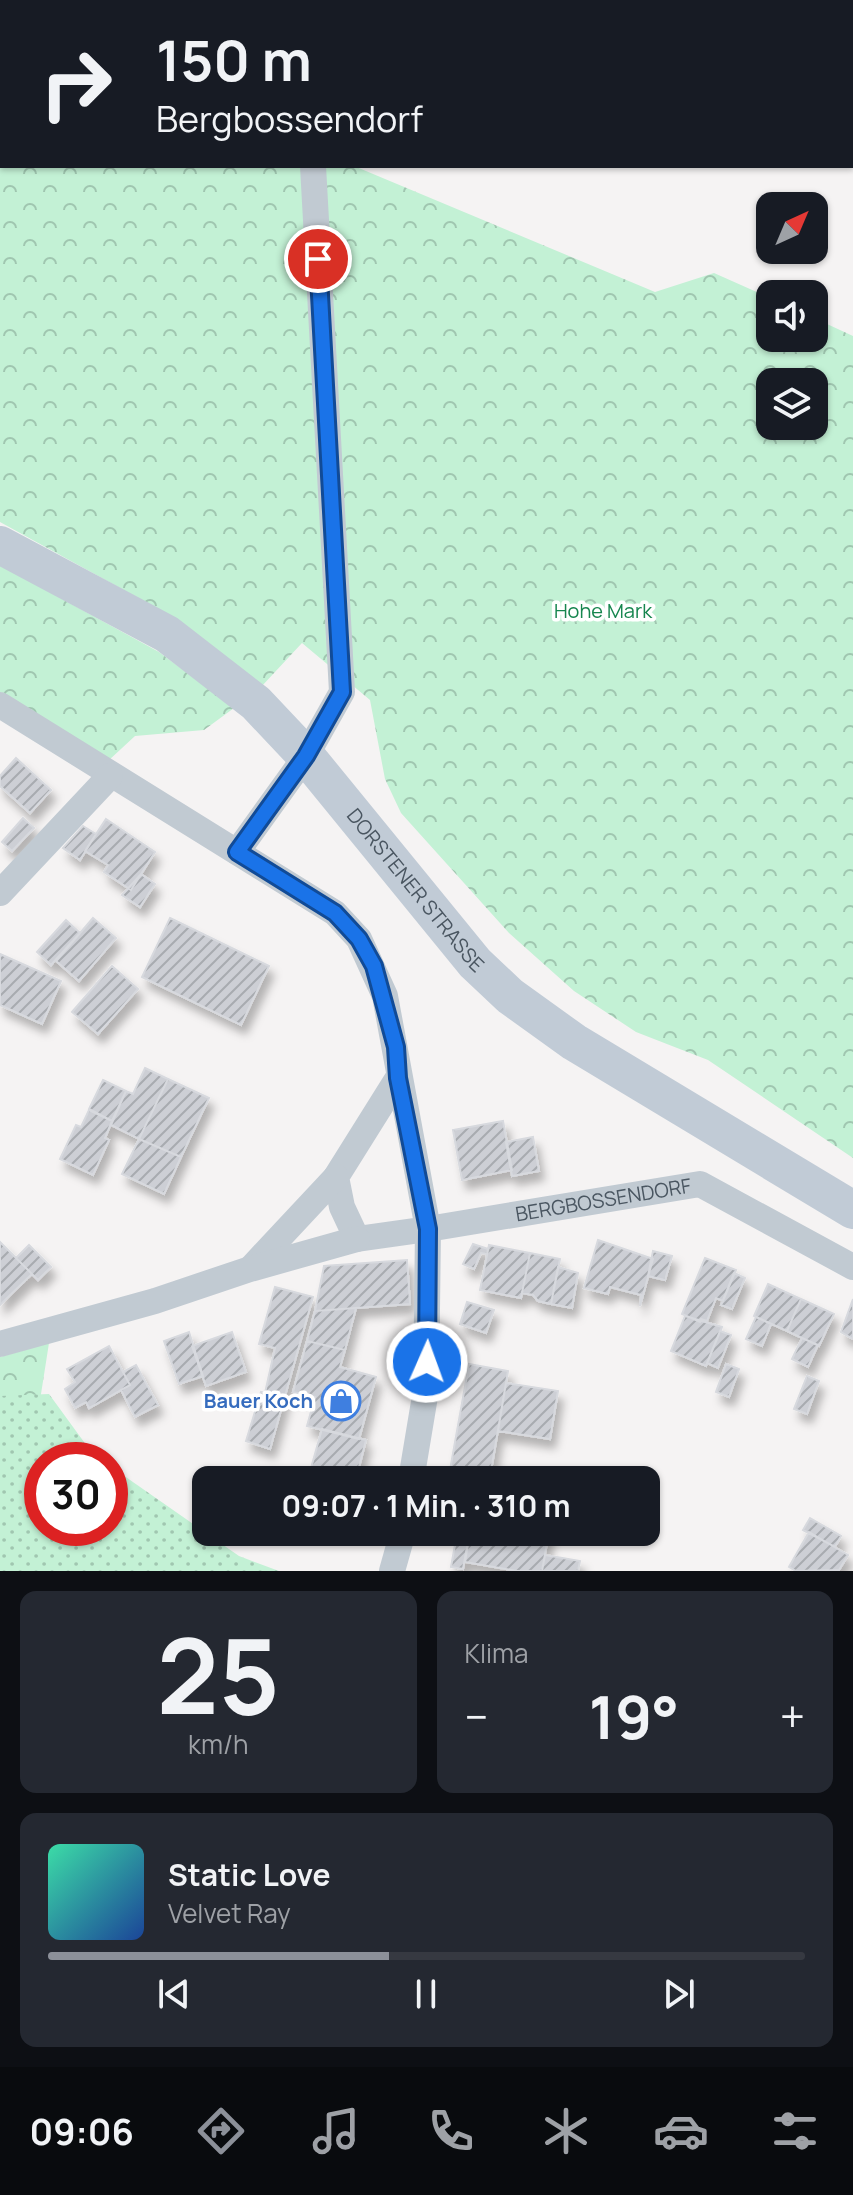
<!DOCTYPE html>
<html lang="de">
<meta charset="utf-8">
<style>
body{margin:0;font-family:Manrope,sans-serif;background:#242831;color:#f1f3f6;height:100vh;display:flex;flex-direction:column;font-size:30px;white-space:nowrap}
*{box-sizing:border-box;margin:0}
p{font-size:26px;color:#9ea1a6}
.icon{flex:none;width:44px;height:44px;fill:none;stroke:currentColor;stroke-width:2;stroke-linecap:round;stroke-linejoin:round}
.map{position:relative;height:1571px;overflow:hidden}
.panel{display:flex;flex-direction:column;gap:20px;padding:20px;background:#0d0f14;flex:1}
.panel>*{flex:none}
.top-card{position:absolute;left:0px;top:0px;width:854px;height:168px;box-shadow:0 2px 6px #0004;background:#171b24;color:#f1f3f6;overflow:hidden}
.needle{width:52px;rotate:44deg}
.controls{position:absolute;left:756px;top:192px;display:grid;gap:16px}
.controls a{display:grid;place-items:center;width:72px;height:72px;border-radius:16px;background:#171b24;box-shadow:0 2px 6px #0004;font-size:40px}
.speed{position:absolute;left:24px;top:1442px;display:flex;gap:16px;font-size:40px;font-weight:700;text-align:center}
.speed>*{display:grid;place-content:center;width:104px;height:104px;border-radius:50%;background:#171b24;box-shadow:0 2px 6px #0004;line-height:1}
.speed .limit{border:12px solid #d22;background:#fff;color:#111}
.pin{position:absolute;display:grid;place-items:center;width:68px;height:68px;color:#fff;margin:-34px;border:4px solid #fff;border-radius:50%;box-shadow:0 2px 8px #0007}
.me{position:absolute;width:88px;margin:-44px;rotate:2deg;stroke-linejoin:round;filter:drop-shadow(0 0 6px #0008)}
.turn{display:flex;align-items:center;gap:28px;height:168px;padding:0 24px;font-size:36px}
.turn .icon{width:104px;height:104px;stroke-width:2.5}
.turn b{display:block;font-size:56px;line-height:68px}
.big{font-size:60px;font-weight:700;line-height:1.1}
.panel .widget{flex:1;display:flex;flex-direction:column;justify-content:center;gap:12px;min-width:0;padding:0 28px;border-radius:16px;background:#242831}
.panel .dial{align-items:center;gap:0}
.dial b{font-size:104px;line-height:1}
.song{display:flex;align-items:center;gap:24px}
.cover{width:96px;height:96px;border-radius:12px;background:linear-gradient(135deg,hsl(160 70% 55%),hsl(220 70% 35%))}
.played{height:8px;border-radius:4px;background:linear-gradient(90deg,#8c9099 45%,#363941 45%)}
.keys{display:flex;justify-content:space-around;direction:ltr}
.heat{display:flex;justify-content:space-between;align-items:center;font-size:44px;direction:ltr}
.panel .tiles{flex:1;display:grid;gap:20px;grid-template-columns:1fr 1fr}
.widget:last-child{grid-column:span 2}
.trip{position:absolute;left:192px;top:1466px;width:468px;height:80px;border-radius:16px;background:#171b24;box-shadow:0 2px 6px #0004;font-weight:700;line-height:80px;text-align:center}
.tab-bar{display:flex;height:128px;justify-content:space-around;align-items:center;background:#090b0e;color:#9ea1a6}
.tab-bar .icon{width:56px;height:56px}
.tab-bar .active{color:#8c9099}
.tab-bar b{font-size:36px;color:#f1f3f6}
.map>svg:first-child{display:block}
</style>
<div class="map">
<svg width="853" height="1571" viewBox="0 0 853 1571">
<defs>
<pattern id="forest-crowns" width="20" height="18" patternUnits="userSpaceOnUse" patternTransform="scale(2)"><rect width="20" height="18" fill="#c3f1d5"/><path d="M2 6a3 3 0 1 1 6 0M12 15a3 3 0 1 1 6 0" fill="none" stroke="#a0c6b0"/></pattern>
<pattern id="park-dots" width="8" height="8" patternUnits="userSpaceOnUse" patternTransform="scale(2)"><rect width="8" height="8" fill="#c3f1d5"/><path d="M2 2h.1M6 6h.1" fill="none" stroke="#a0c6b0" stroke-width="1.8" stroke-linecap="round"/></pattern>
<pattern id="building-hatch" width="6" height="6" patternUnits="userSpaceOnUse" patternTransform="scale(2)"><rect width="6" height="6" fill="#cdcfd5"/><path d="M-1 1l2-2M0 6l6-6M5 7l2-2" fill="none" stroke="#a8abb0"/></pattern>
<filter id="shadow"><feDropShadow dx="5" dy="9" stdDeviation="4" flood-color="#0004"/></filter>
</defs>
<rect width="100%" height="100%" fill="#f5f3f3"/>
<path fill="url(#forest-crowns)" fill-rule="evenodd" d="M0,22L2,166H354L655,292L714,273L770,298V338H814V318L853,336V1158L708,1060L636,1032L574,991L509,933L401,813L385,779L370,700L302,643L261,687L171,616L0,522ZM770,382H814V426H770Z
M0,565L159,652L234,708L204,730L135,736L108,761L0,692Z
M49,1343L33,1445L0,1436V1357Z"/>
<path fill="url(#park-dots)" d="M49,1394L92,1453L102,1460H42V1528H110V1466L239,1556L279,1571H0V1396Z"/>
<path fill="url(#building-hatch)" stroke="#d7d9de" stroke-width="2" filter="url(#shadow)" d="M16,758L51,790L30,813L0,786V776Z
M23,818L34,828L12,851L2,842Z
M106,819L155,852L131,890L104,872L108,865L85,851Z
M83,826L96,834L80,860L63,848Z
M141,874L155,884L140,907L122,895Z
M93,918L116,938L79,981L56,961Z
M170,918L269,966L241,1025L142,977Z
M66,920L80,933L51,965L37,952Z
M0,954L61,981L42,1024L0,1005Z
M112,966L138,989L98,1034L72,1012Z
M145,1068L168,1079L139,1139L111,1125L126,1091L133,1094Z
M168,1079L209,1098L181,1157L139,1139Z
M103,1080L126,1091L112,1121L89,1109Z
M89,1110L112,1121L105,1138L109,1140L93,1175L60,1159L76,1125L81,1127Z
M503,1121L512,1170L462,1180L453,1130Z
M533,1137L539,1171L512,1176L506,1142Z
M139,1139L181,1157L164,1194L122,1174Z
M598,1240L653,1259L640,1306L641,1295L610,1287L608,1294L584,1288Z
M0,1242L32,1274L0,1305Z
M473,1244L488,1249L487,1254L481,1253L474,1269L463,1264Z
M29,1245L51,1267L38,1280L16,1258Z
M489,1245L530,1253L521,1298L480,1290Z
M653,1251L672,1256L665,1280L648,1276Z
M530,1253L560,1259L551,1304L538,1301L533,1295L522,1293L521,1298Z
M705,1258L736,1270L723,1301L716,1298L707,1321L701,1319L700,1322L682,1314Z
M407,1260L410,1304L315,1311L324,1266Z
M558,1267L578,1273L572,1308L551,1304Z
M734,1273L745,1278L732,1309L721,1305Z
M768,1284L801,1299L787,1331L754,1316Z
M275,1287L313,1297L270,1449L246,1441L261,1392L265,1393L275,1348L259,1344Z
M801,1299L834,1314L819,1346L787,1331Z
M853,1299V1339L841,1332Z
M467,1302L494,1310L486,1333L460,1324Z
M356,1308L345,1350L307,1341L315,1311Z
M685,1316L722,1327L706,1366L671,1351Z
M756,1317L771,1324L762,1346L746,1339Z
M720,1331L731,1335L718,1368L707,1363Z
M189,1332L203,1376L179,1384L164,1341Z
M232,1332L246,1372L206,1386L192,1346Z
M802,1338L818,1345L808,1367L792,1359Z
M307,1341L345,1350L340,1367L376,1377L359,1439L307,1426L315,1397L293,1392Z
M109,1346L130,1385L89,1408L86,1402L75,1408L65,1389L75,1382L67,1369Z
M469,1364L508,1371L490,1477L450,1470Z
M726,1364L739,1369L729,1397L716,1392Z
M136,1365L158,1405L135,1417L121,1390L130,1385L123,1372Z
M807,1376L819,1381L807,1414L794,1409Z
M506,1383L558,1391L550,1439L498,1431Z
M322,1429L366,1440L356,1479L311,1468Z
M810,1518L841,1536L835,1547L803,1530Z
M470,1532H549L542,1571H517L465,1562Z
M809,1532L848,1555L839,1570L796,1571L789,1567Z
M456,1539L468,1541L463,1569L451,1567Z
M545,1555L580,1561L578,1571H542Z"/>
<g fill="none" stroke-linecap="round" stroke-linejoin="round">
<g stroke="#c1cad2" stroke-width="26">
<path d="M304,0V2"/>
<path d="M0,705L335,913L359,939L385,996L428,1229L357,1239L342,1207L336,1177L398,1078"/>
<path d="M237,852L306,756L342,692L313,166"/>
<path d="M0,893L110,776"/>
<path d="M251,1268L336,1177"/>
<path d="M0,1344L155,1301L250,1269L357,1239"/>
<path id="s1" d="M411,1480L426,1390L428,1229L700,1184L853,1267"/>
<path d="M392,1571L403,1532"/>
</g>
<path stroke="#c1cbd6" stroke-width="38" id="s2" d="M0,545L167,634L256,703L306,756L475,963L510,996L574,1042L853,1210"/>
</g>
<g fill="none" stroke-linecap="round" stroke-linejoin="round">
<defs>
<path id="route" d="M318,259L342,692L306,756L237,852L335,913L359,939L374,966L396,1047L398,1078L428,1229L427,1362"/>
</defs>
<use href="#route" stroke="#114b97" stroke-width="20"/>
<use href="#route" stroke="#1a73e8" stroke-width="14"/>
</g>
<defs>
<symbol id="shop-ring" viewBox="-11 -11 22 22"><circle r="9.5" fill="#fff" stroke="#3f7fe0" stroke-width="1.5"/><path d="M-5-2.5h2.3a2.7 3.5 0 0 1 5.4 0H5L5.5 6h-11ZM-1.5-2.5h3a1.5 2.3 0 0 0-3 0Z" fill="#3f7fe0"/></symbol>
</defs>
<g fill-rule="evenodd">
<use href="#shop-ring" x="319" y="1379" width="44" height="44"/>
</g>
<g text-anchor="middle" stroke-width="7" stroke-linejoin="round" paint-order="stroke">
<g font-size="20" fill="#17864f" stroke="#fff">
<text x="603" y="618">Hohe Mark</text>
</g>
<g font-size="20" fill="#4a5661" stroke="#fff">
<text dy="7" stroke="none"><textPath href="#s2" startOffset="548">DORSTENER STRASSE</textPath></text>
<text dy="7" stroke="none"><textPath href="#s1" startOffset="430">BERGBOSSENDORF</textPath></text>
</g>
<g font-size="20" font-weight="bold" fill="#366cbe" stroke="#fff" text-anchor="end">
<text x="313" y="1408">Bauer Koch</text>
</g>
</g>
</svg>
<div class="controls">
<a><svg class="needle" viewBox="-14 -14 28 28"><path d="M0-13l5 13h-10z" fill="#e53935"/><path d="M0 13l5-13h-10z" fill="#9ea1a6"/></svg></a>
<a><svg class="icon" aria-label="sound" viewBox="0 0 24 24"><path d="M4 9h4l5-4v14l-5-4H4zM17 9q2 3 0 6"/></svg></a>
<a><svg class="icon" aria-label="layers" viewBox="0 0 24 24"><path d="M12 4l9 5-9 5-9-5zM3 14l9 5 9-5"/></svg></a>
</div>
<div class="speed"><div class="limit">30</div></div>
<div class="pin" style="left:318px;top:259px;background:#d93025"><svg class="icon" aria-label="arrive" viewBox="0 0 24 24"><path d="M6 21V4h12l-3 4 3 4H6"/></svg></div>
<svg class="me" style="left:427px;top:1362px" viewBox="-20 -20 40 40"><circle r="17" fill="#1a73e8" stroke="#fff" stroke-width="3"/><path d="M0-11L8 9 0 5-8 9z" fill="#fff"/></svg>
<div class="trip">09:07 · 1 Min. · 310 m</div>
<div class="top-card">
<div class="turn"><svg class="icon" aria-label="right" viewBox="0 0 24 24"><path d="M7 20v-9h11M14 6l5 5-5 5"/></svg><div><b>150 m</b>Bergbossendorf</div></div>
</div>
</div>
<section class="panel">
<div class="tiles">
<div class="widget dial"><b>25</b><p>km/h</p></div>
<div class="widget"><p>Klima</p>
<div class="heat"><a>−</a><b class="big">19°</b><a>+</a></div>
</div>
<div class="widget">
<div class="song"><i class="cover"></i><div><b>Static Love</b><p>Velvet Ray</p></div></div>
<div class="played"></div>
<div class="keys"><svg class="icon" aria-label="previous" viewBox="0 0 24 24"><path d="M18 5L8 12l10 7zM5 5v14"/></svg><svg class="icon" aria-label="pause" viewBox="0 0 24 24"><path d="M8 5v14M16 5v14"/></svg><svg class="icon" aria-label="next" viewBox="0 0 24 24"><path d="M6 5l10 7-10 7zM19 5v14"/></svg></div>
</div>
</div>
</section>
<nav class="tab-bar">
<b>09:06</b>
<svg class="icon active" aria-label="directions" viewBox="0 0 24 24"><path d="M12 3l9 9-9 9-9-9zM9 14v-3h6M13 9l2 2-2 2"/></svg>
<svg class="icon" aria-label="music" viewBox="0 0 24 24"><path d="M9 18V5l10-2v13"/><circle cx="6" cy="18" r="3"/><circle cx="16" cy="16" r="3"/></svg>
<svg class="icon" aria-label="phone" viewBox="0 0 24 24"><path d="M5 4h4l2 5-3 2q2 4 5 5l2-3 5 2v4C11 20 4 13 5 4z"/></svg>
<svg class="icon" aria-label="climate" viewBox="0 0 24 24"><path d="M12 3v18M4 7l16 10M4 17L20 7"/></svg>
<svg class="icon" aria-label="car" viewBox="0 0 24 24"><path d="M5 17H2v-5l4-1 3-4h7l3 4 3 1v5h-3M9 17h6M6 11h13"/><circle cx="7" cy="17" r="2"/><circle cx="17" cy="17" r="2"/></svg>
<svg class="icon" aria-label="filters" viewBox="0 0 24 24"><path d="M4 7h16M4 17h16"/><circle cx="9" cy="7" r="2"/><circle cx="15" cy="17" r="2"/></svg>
</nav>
